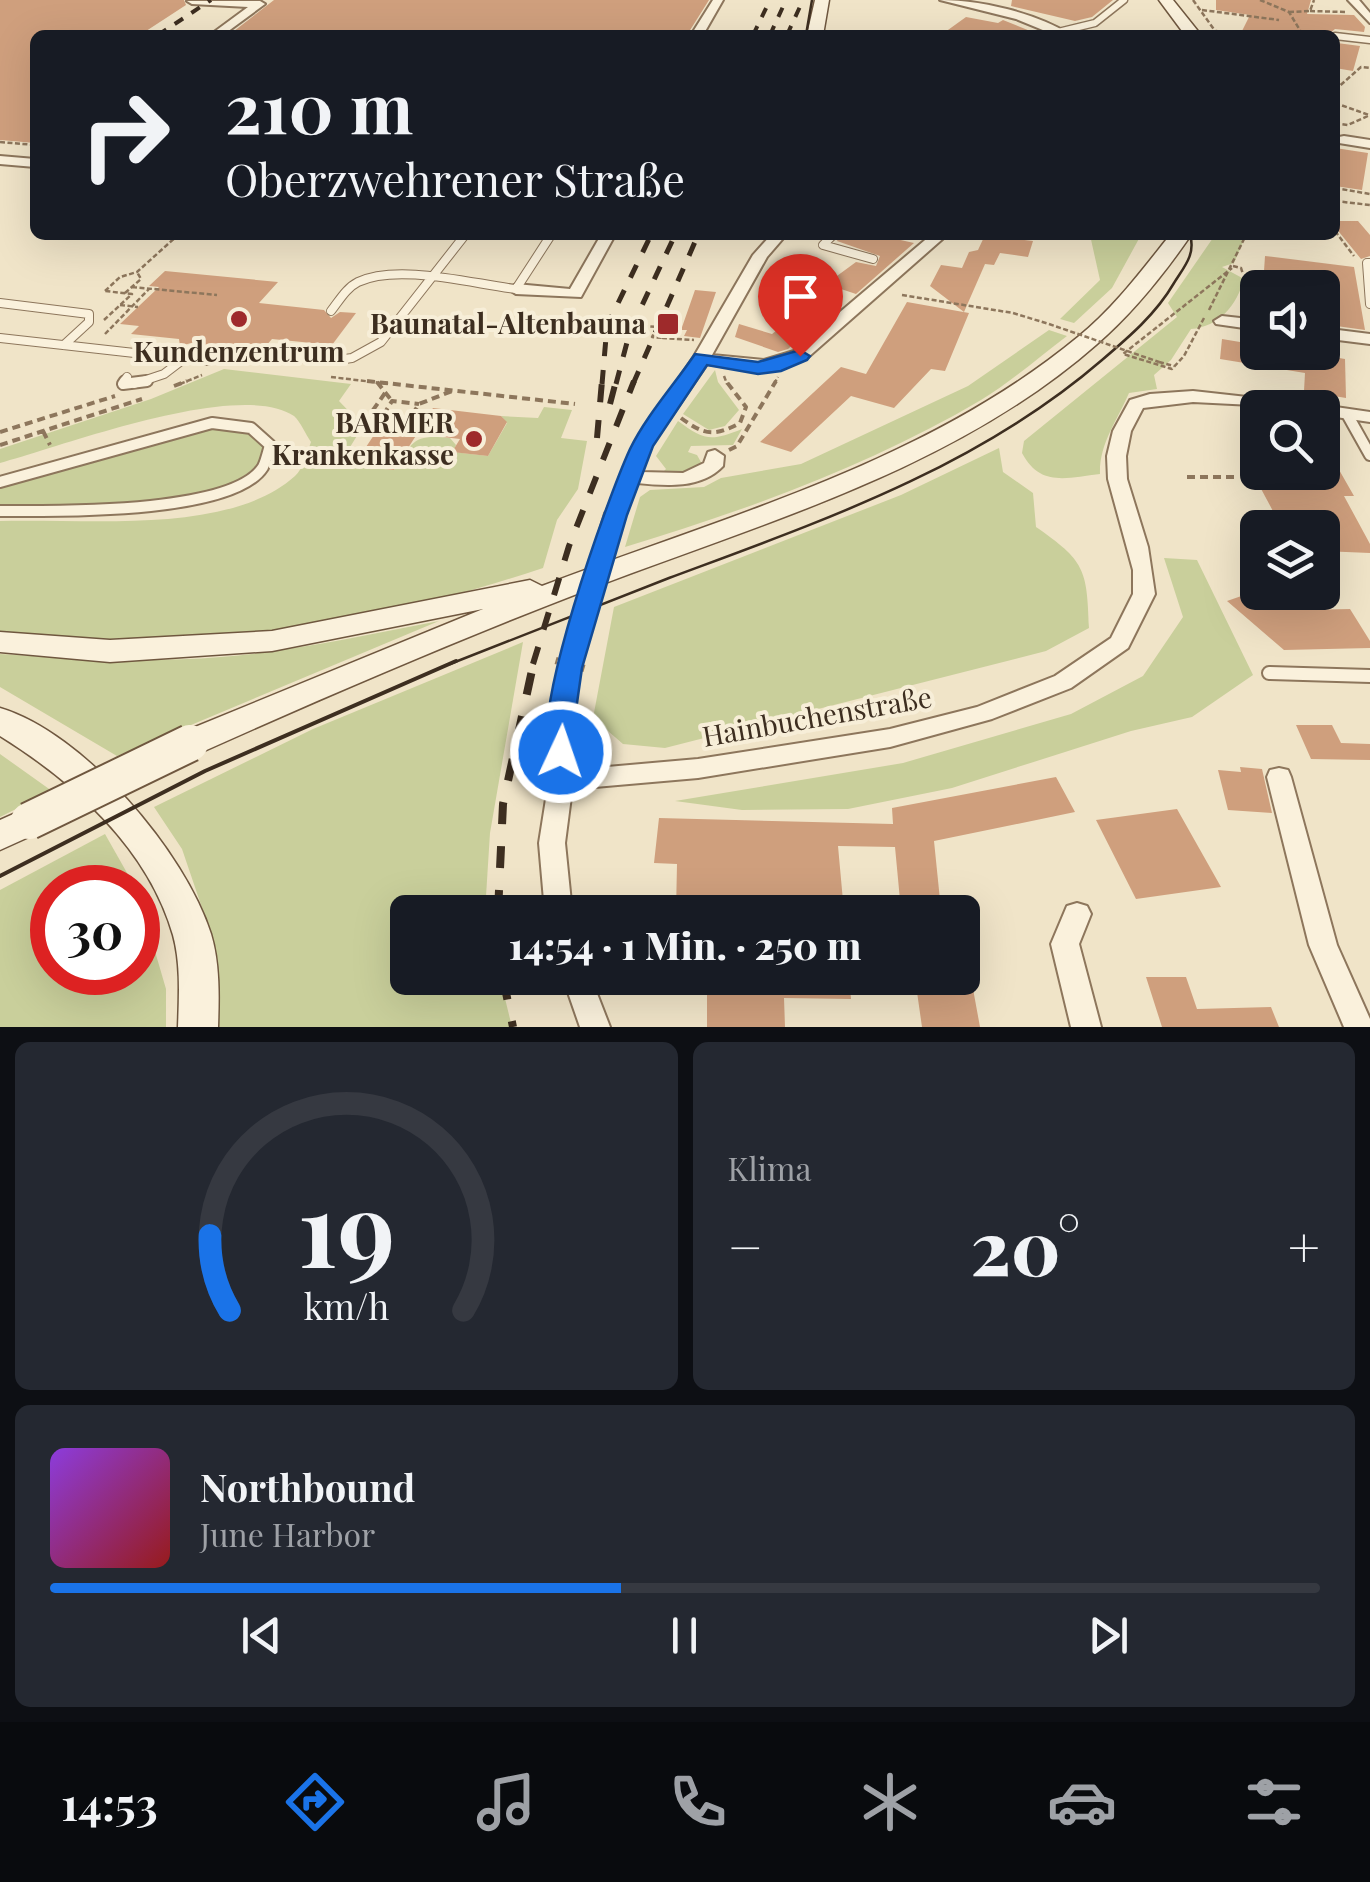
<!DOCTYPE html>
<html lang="de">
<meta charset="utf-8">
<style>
body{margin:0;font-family:"Playfair Display",serif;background:#242831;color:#f1f3f6;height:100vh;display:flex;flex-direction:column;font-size:38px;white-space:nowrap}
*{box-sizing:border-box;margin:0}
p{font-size:32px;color:#9ea1a6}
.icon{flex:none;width:55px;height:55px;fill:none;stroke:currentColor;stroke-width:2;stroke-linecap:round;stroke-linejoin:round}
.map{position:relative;height:1027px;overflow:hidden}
.drawer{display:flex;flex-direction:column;gap:15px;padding:15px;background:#0d0f14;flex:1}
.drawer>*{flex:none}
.hud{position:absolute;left:30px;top:30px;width:1310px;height:210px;border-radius:15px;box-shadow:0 10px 40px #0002;background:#171b24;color:#f1f3f6;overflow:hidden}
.tools{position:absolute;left:1240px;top:270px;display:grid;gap:20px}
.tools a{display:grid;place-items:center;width:100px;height:100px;border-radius:15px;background:#171b24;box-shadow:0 10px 40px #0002;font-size:50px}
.speed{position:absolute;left:30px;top:865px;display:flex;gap:20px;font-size:50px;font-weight:700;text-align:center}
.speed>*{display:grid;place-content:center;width:130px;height:130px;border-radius:50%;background:#171b24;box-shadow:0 10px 40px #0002;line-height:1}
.speed .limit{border:15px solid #d22;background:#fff;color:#111}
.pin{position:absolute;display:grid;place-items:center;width:85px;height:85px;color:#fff;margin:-102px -42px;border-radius:50% 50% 50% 0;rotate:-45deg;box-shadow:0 0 10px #0007}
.pin .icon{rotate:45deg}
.me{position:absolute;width:110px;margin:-55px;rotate:3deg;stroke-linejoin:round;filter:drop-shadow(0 0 8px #0008)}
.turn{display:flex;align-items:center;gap:35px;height:210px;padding:0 30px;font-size:45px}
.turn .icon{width:130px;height:130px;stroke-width:2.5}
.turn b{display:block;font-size:70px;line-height:85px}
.big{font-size:75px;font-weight:800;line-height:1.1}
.drawer .card{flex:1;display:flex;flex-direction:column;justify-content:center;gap:15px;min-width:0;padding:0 35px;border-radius:15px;background:#242831}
.drawer .dial{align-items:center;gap:0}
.dial svg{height:260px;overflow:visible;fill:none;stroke:#363941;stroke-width:7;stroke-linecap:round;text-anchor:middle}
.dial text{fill:#f1f3f6;stroke:none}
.song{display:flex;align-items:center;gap:30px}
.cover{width:120px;height:120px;border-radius:15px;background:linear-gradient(135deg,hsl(270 70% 55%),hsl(0 70% 35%))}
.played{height:10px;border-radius:5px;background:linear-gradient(90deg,#1a73e8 45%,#363941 45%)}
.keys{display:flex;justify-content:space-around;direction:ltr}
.heat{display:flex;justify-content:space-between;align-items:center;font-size:55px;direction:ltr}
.drawer .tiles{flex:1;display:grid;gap:15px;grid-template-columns:1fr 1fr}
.card:last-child{grid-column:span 2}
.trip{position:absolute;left:390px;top:895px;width:590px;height:100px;border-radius:15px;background:#171b24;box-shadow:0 10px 40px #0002;font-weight:800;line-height:100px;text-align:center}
.tab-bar{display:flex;height:160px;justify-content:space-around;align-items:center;background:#090b0e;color:#9ea1a6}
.tab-bar .icon{width:70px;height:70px}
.tab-bar .active{color:#1a73e8}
.tab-bar b{font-size:45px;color:#f1f3f6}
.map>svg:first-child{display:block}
</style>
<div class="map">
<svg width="1370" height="1027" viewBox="0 0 1370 1027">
<rect width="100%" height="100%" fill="#f0e4c8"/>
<path fill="#c9cf9b" d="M1090,235H1141L1112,288L1074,323L1060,319L1100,280Z
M1215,235H1246L1234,263L1222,267L1244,279C1237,305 1219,327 1191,329L1171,360L1154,375L1157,389L1129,393C1117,421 1099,444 1100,474C1066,478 1040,487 1022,453L1024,441L1177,317L1168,303Z
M1049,330L1067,336C1039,357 1011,382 981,400C871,465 747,510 625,547L640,497L650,490L704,487L721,478L801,464L968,386Z
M224,369L351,384L339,401L363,426L339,465L394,470C413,441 413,434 450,438L456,445L453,452L488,456L507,423L501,416L538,418L544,407L572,410L561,438L587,441L578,489L557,520L543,568C416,610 265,646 130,643C87,642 43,636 0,631V521C86,518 228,536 295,476C303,469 307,453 311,442C306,435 300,421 294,416C239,379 63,446 0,463V449L151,399Z
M715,370L718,382L739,410L725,426L709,430L683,414Z
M678,421C704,440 710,442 742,429L733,445L691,446L688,452L697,455L702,464C688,471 678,476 663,472L666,469L656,456Z
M224,425L247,430L264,442L266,456C214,520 76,506 0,508V484L145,441Z
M999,448L1003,472L1033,493L1036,527C1085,561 1087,569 1089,628L1046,651L665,748L623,744L593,718L614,607L901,495Z
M1164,558L1197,560L1253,675L1192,717L1131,731L952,788L848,809L742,810L675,801L903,763L1071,714L1143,676L1183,617Z
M439,621L117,756L0,687V654C74,659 147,663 221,657C294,651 367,635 439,621Z
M523,642L490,833L485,912H408V978H500L512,1027H219L215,946L182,849L154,807L313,729Z
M0,754L52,791L0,817Z
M105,834L135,887L52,888V972H138V893L166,989V1027H0V890Z"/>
<path fill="#cf9f7d" d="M0,0H184L186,5L140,35H35V143L0,140Z
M274,0H709L687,35H229Z
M1012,0H1113L1092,17L1075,21L1011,6Z
M1216,0H1311L1307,14L1354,15L1365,27L1364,32L1335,29L1328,35L1241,33L1250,15L1216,10Z
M966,17L998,23L1003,20L1040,35H941Z
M1337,43L1360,46L1353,71L1335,68Z
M1335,148L1368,153L1362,190L1335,186Z
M1335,221H1358L1370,235V256L1361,259L1335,227Z
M840,235H878L914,243L856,294L826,284L856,262L876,266L880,256L837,241Z
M985,235L1033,241L1028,257L1000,253L994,265L985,264L964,312L930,286L941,265L962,268L969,252L978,250Z
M1265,256L1354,267L1365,330L1322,324V279L1264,271Z
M165,271L278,282L259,303L324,310L331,318L340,312L356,313L332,345L272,339L265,347L231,345L219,350L212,344L200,348L195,342L180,346L179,339L131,334L139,326L120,324L159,287L149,286Z
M695,290L716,292L700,338L684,336L687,330H681Z
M907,302L969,313L945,371L931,369L894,408L851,396L791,452L760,442L841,367L866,374Z
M739,324L772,334L785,324L808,331L788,349L778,352L735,337Z
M1222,339L1258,345V352H1305L1345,359L1346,398L1304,391L1305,373L1220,359Z
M433,408L501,416L507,422L488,456L452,452L460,439L417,434L394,470L354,465L380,426L403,429L424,422Z
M1322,440L1354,496H1344L1370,544V553L1322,551V528H1282L1252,472H1322Z
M1253,592H1284L1305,610L1350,609L1370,641V648L1284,650L1227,601Z
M1296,725H1332L1341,743L1370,744V760L1311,759Z
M1240,767L1262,769L1272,813L1228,810L1218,770L1241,772Z
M1056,777L1075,812L934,841L940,900H900L895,847L838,846L844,912H676L677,864L654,863L659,818L893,824L892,808Z
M1177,809L1221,887L1136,899L1096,820Z
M1146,977H1186L1197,1009L1271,1007L1279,1027H1162Z
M707,978H849L851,999L784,998L785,1027H707Z
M915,978H971L980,1027H922Z"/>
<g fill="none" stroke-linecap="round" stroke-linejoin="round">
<defs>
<path id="service-far3" d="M1058,32L1095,23L1124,0
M1335,36L1370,40"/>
<path id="service-far2" d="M833,235L823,245L873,259
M1370,263H1367L1370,304
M0,303L89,314V322L64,345
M331,311C339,301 346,288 358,282C398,263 473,284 516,289L551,235
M0,338L206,361L264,354L330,361L352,358L381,342L465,235
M123,384L127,377
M134,384L164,374L185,358"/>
<path id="service-far1" d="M125,381L123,384L147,381
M1347,414L1370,455
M0,482L212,423L251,428L270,445C268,452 266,461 263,467C233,515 53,511 0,511"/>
<path id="service" d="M1269,673L1370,676"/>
<path id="minor" d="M713,0H723L703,35H691Z
M940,0C981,0 1036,13 1071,35H1055L1016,19Z
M1348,0H1359L1370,13V23Z
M187,1H260L265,4L223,35H210L248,7L192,4Z
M1344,136L1370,140V148L1339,143V137Z
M0,156L35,159V167L0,164Z
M601,235H615L581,297L516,294L508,289L516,284L570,289Z
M771,235H786L767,257L712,355L764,360L794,351L931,235H947L806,359L764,371L707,364L651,446L641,472L683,473L704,463L708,452L715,450L724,456L723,466C701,489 666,486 637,483L622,519H608L605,515L633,446L693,358L753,255Z
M1222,316L1258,320V330L1216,324L1214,321Z
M1322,328L1370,334V344L1322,338Z
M1193,391L1311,404L1314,408L1193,402L1143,408L1131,431L1126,456L1127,479L1148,547L1155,594L1128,648L1071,688L992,719L890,747L698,778L572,789L565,843L572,912H545L539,843L549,780V723L561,662H577L580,668L573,723V770L698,759L890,729L977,707L1055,676L1111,638L1133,594V570L1108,479L1107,456L1113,431L1130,400L1150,394Z
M1322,405L1370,412V422L1322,415V408H1315Z
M1279,768L1288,770L1291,777L1337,945L1370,1019V1027H1344L1309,945L1267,777L1270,770Z
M1077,903L1087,906L1091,914L1079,944L1101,1027H1071L1051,944L1067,906Z
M563,978H591L610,1027H580Z"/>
<path id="secondary" d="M815,0H829L823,35H807Z
M1159,0H1173L1201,35H1185Z
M1170,235H1191C1164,274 1133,313 1097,344C954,470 761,523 587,590C457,640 329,695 202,752L190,755L178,752L173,743L178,734L483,609L272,651L110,662L0,652V632L110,640L272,631L530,580L542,586C725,516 924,464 1078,337C1114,308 1142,270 1170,235Z
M0,708C84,733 185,852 211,934C220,964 219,997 218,1027H178C179,997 181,964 173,935C148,848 74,782 0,736Z
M29,807L42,811L47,821L42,831L0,850V820Z"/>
</defs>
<use href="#service-far3" stroke="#8d765c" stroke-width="9"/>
<use href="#service-far2" stroke="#8d765c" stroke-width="10"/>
<use href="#service-far1" stroke="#8d765c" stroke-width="14"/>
<use href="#service" stroke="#8d765c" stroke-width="16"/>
<use href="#minor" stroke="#8d765c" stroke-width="4"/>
<use href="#secondary" stroke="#6f573f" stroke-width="3"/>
<path stroke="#8d765c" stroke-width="2.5" stroke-dasharray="5 2.5" stroke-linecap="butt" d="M1193,0L1218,35
M1260,0L1289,12L1301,32L1322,34
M1202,10L1279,20
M1310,11L1345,12
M1289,12L1310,11L1314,0
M1216,31L1246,35
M1335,90L1361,67L1370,68
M1335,103L1369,115
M1335,123L1348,125L1370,115
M0,142L35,145
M1335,188L1370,194
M1335,201L1370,205
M1335,231L1354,256
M1233,266L1241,268L1243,274
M132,287L217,295
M105,291L120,277L137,272L178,235
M125,293L141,279L137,272
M902,295L1013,313L1049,324
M120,305L138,307
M1209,310L1246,235
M1204,318L1184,356L1172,369L1123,354L1232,268
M104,320L132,294L105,291
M613,323L657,327L652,337L663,338
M666,330L663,338L694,340
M105,334L149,289
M1159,362L1174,366
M724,376L727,384
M331,377L390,384
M180,384L202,375
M774,384L778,377"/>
<path stroke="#8d765c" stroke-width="4" stroke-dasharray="8 5" stroke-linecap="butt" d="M367,381L575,404
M377,382L392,401
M174,386L187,381
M385,393L371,413L378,421L394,423L391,427
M681,418C704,435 714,437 740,423L746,407L726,381
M409,420L387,418L384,414L392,401L419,404
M413,425L409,420L419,404L452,391
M43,431L50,445
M0,432L115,396
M0,445L142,399
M729,450L737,446L776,381
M1187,477H1239"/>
<use href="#service-far3" stroke="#faf1dc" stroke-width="6"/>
<use href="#service-far2" stroke="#faf1dc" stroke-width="8"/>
<use href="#service-far1" stroke="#faf1dc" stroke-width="10"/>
<use href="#service" stroke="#faf1dc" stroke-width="12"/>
<use href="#minor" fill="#faf1dc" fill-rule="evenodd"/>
<use href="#secondary" fill="#faf1dc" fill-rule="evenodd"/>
<path stroke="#3d2e20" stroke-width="2.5" d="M806,35L812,0
M450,664C523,635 596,606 669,578C822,521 977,468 1102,360C1129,337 1156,314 1174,283C1184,267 1196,254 1190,235"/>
<path stroke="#3d2e20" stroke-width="4" d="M0,876L205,771L456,661"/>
<path stroke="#3d2e20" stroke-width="4" stroke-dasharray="10 10" stroke-linecap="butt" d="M158,35L211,0
M753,35L770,0
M770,35L786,0
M787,35L803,0"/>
<path stroke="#3d2e20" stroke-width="5" stroke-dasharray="14 14" stroke-linecap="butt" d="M602,384L607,326L651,235
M616,384L630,331L675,235
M633,384L698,235"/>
<path stroke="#3d2e20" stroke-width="6" stroke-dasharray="18 18" stroke-linecap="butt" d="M610,404L616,381
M597,438L602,381
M533,664L569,546L634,381"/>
<path stroke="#3d2e20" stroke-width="8" stroke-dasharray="22 22" stroke-linecap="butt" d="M498,912L503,804L534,661
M503,978L513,1027"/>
<defs>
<path id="minor-bridge-far1" d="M570,664L615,515"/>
<path id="minor-bridge" d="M569,668L571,661"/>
<path id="secondary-bridge" d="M29,821L190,743"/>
</defs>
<use href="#minor-bridge-far1" stroke="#8d765c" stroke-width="24" stroke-linecap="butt"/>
<use href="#minor-bridge" stroke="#8d765c" stroke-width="30" stroke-linecap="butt"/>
<use href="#secondary-bridge" stroke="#6f573f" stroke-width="40" stroke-linecap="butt"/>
<path stroke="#8d765c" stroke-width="2.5" stroke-dasharray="5 2.5" stroke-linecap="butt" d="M1049,324L1159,362"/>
<use href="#minor-bridge-far1" stroke="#faf1dc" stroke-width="20"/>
<use href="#minor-bridge" stroke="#faf1dc" stroke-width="26"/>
<use href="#secondary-bridge" stroke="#faf1dc" stroke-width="36"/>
</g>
<path fill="#1a73e8" stroke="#114b97" stroke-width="2.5" d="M800,350L810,356L807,360L781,371L758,374L707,365L653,446L627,515L582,668L574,724L575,752L571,759H551C528,718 608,497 630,449C646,416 674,385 695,354L758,362Z"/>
<g fill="#9e2a2b" stroke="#f7eed8" stroke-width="4">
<circle cx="239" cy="319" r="10"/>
<rect x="656" y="312" width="24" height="24" rx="5"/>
<circle cx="474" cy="439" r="10"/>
</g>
<g text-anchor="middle" stroke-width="8" stroke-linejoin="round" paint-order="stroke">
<g font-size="28" font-weight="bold" fill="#3d2e20" stroke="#f7eed8" text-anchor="end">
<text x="646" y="334">Baunatal-Altenbauna</text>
<text x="239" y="362" text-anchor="middle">Kundenzentrum</text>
<text x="454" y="433">BARMER<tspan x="454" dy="32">Krankenkasse</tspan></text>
</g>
<g font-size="28" fill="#3d2e20" stroke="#f7eed8">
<text transform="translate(817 717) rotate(-10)" y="10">Hainbuchenstraße</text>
</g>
</g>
</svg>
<div class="tools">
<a><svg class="icon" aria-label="sound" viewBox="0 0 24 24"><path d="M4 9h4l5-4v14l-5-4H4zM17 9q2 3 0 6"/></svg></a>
<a><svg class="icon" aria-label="search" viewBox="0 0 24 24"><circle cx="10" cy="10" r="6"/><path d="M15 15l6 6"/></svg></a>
<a><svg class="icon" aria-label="layers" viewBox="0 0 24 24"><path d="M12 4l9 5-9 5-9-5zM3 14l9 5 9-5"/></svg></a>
</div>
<div class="speed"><div class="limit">30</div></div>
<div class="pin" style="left:800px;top:356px;background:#d93025"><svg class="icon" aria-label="arrive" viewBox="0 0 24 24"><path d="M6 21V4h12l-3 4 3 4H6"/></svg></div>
<svg class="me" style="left:561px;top:752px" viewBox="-20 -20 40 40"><circle r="17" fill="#1a73e8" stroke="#fff" stroke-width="3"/><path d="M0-11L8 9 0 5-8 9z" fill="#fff"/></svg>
<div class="trip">14:54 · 1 Min. · 250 m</div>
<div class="hud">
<div class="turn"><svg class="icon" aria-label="right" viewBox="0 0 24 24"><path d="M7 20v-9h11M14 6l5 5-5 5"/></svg><div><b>210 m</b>Oberzwehrener Straße</div></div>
</div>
</div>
<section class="drawer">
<div class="tiles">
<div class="card dial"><svg viewBox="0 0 100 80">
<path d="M14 69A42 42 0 1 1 86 69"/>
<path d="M14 69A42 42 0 0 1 8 46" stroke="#1a73e8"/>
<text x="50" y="56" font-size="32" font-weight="700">19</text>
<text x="50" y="72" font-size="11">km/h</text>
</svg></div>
<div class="card"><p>Klima</p>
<div class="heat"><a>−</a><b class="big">20°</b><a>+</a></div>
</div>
<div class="card">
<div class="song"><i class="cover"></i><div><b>Northbound</b><p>June Harbor</p></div></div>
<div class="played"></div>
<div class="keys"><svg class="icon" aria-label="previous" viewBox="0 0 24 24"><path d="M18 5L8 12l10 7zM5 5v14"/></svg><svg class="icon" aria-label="pause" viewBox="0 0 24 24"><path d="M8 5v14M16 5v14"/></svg><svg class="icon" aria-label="next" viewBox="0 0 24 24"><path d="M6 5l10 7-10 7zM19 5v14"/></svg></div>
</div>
</div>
</section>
<nav class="tab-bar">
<b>14:53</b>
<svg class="icon active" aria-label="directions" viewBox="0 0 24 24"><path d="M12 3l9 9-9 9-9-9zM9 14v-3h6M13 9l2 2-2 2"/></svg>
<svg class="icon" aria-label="music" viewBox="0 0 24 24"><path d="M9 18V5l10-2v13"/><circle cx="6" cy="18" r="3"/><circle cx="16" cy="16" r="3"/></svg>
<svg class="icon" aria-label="phone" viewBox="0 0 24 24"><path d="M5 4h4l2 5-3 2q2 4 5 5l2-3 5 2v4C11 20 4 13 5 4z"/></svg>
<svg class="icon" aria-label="climate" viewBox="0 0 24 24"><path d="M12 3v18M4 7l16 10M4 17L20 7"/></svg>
<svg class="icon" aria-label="car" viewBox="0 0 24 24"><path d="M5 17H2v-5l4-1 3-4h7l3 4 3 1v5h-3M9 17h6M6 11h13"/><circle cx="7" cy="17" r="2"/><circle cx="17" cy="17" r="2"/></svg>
<svg class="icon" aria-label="filters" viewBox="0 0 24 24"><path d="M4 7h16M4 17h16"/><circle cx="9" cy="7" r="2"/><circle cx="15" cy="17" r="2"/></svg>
</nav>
